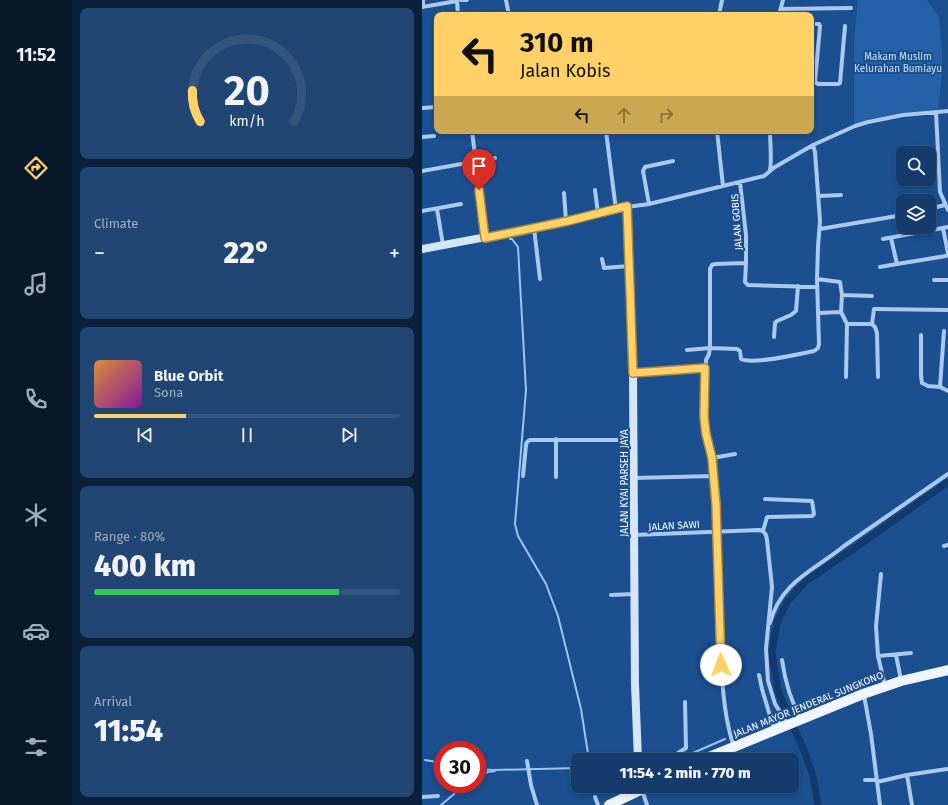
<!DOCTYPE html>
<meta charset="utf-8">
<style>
body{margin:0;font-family:"Fira Sans",sans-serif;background:#214673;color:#f1f3f6;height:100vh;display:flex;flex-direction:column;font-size:15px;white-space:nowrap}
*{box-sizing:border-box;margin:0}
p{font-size:13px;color:#9dadc1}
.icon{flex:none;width:22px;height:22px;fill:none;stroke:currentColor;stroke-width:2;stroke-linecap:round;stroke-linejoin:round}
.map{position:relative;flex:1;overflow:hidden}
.side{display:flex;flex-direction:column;gap:8px;padding:8px;background:#0b203b;width:350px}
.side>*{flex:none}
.guide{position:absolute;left:12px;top:12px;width:380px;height:122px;border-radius:8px;box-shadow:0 2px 6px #0003,0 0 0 1px #33557e;background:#ffd166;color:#111;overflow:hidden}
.buttons{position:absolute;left:474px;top:146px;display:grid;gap:8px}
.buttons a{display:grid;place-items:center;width:40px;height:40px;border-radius:8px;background:#143b6b;box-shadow:0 2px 6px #0003,0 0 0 1px #33557e;font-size:20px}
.speed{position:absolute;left:12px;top:741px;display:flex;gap:8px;font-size:20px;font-weight:700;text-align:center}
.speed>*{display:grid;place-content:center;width:52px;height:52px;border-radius:50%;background:#143b6b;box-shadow:0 2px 6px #0003,0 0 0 1px #33557e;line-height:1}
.speed .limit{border:6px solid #d22;background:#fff;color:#111}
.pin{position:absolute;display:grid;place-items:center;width:34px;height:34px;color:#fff;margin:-41px -17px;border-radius:50% 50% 50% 0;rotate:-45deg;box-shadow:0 0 4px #0007}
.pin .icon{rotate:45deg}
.me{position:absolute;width:44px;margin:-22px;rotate:358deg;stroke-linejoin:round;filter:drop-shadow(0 0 3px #0008)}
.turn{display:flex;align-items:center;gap:14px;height:84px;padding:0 20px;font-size:18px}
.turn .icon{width:52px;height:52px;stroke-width:2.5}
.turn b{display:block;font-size:28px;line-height:34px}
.lanes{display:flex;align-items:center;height:38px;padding:0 20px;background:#0003;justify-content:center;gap:20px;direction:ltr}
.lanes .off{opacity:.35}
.big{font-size:30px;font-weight:800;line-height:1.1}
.side .widget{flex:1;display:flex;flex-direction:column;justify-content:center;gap:6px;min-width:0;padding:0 14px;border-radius:8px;background:#214673}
.side .dial{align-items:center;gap:0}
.dial svg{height:104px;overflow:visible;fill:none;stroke:#33557e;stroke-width:7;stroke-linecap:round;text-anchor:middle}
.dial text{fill:#f1f3f6;stroke:none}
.song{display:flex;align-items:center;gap:12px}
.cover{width:48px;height:48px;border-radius:6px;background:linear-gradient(135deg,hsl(30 70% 55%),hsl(290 70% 35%))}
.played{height:4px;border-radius:2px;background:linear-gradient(90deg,#ffd166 30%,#33557e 30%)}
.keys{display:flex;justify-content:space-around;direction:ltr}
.heat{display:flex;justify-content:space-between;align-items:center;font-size:22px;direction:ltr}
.charge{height:6px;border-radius:3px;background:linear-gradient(90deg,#34c759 80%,#33557e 0)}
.trip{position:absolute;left:149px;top:753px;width:228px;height:40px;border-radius:8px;background:#143b6b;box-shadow:0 2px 6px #0003,0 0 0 1px #33557e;font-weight:800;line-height:40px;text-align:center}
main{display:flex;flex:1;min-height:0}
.tabs{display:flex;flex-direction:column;width:72px;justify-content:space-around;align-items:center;background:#08182b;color:#9dadc1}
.tabs .icon{width:28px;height:28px}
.tabs .current{color:#ffd166}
.tabs b{font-size:18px;color:#f1f3f6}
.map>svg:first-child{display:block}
</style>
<main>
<nav class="tabs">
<b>11:52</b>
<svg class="icon current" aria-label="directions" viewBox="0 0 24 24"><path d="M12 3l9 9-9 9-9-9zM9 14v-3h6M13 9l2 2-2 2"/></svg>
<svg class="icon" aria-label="music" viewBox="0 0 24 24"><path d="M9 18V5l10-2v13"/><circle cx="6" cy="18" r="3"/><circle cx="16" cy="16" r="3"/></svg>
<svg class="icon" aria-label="phone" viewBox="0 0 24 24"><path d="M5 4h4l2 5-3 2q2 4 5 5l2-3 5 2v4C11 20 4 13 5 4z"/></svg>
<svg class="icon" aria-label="climate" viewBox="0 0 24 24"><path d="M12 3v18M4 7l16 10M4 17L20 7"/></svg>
<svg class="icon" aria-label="car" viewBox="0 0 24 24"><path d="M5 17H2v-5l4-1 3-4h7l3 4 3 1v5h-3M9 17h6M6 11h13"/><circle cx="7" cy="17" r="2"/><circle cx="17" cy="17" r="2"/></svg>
<svg class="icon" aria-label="filters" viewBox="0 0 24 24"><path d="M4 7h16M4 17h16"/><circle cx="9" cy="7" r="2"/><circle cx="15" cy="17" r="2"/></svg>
</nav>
<section class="side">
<div class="widget dial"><svg viewBox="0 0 100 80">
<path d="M14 69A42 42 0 1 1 86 69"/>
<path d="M14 69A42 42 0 0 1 8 45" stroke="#ffd166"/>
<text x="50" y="56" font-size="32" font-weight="700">20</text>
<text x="50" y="72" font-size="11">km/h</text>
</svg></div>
<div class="widget"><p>Climate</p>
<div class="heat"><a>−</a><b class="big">22°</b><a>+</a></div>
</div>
<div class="widget">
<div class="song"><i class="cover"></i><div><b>Blue Orbit</b><p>Sona</p></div></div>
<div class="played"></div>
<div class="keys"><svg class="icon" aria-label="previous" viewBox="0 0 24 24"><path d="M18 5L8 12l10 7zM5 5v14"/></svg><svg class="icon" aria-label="pause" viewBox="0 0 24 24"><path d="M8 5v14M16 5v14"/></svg><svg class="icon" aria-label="next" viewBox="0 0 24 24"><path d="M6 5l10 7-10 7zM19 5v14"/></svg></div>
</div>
<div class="widget"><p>Range · 80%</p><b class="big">400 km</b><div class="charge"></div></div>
<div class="widget"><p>Arrival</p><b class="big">11:54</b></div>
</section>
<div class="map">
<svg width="526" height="805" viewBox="0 0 526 805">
<rect width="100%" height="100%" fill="#1b4f8f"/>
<path fill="#2461a8" d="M436,0H505L517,17L520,51V73L516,109C488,112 459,115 432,124V40Z"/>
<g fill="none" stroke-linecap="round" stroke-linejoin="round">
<path stroke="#9cc4f0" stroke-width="2" d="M88,239H90L96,247L104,390L93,524L96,536L124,584L136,616L159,709L167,760
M257,759L303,739
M3,760L21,763
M195,760H196
M55,769L71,770L156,768
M55,776L66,772L73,771
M19,805L44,784"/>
<path stroke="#123a6d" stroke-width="7" d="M396,805L391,776L383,753L356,691L350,653L355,622L366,601L384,581L440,543L526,482"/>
<path stroke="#a9c9ee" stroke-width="4" d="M1,0V7
M35,0L36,15
M39,0H45
M84,0L87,15
M0,7L35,1
M359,9L429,8
M297,15L300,0
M357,15L361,0
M389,24H397L398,26L393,82
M389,82H393L396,84H416L418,83L423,26
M1,108L15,107
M514,112L518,192L526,210
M50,131L63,237
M184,131L194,210
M295,131L301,186
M0,137L12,136
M391,145L393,152L398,221L396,247L395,279
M507,160L515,159
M348,170C350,161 348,142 348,131
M0,171L73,158
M173,190L176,213
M142,193L144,221
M397,196L419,195
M227,204L221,171L223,167L251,161
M205,207L227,204L342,176L353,167L391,145L433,126L446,122L481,115L526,111
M15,209L21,245
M507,209L523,205
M0,211L39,204
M112,228L118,279
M521,228L526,253
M398,229L481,215
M461,239L526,227
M180,259L182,268L208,266
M324,263L323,282L326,285L395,287
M475,264L524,256L526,254
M458,267L475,264L469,238
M512,280H526
M419,312L425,324H450L452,309H454L526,310
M396,313L419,312L420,295
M450,324L453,327L455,333L456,377
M522,331L518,387L526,391
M499,335V376L500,383L506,386L518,387
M352,337L353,323L355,321L369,315L374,311L376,286
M265,350L288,348L315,349L318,351L319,359C331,365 377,354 392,351L396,348L397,344L395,279L418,282L420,295L450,296
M211,373L283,368
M424,377L425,324
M290,458L313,454
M101,476L104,445L105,442L108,440H212
M134,477V439
M212,478L292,476
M343,499L390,501L392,514L390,516L345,517L341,531L344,535L345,540L350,587L344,649L346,681L353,704L363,720L351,725
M212,535L337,530L341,531
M522,546L526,545
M459,574L454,626L456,656L463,686
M189,595L212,594
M348,623C359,581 393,570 422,546L526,474
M474,655L479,680
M456,656L489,653
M360,660C363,681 368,700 379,719
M337,675L340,689L351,726
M442,695L449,734L458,805
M312,747C303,721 301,692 299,665L294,505L290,458L284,434L282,417L284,360L287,354L288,348V269L290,265L293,264L324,263V235L318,182
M256,760V753L264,748L263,702
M105,761L109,785L115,805
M485,775L525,769
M443,780H455
M455,782L485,775L490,805
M220,790L225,805
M0,797L16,796
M173,797L176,805"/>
<path stroke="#d6e6fa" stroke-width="8" d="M0,249L112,228L205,207L211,373L213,684L216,760"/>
<path stroke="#f0f6ff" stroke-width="10" d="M280,760L441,694L479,681L526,670
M187,805L227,786"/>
</g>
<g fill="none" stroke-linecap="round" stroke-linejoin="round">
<defs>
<path id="route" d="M57,190L63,238L146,221L205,206L211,373L283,368L282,417L284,434L290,458L294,505L299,665"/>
</defs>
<use href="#route" stroke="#a68842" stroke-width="10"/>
<use href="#route" stroke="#ffd166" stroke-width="7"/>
</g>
<g text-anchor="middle" stroke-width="4" stroke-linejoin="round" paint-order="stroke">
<g font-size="10" fill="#cfe3fa" stroke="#1b4f8f">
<text x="476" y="60">Makam Muslim<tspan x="476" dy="12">Kelurahan Bumiayu</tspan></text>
</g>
<g font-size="10" fill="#fff" stroke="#1b4f8f">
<text transform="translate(314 222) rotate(-94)" y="4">JALAN GOBIS</text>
<text transform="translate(202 483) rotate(-90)" y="4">JALAN KYAI PARSEH JAYA</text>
<text transform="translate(252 525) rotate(-3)" y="4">JALAN SAWI</text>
<text transform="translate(386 704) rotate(-22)" y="4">JALAN MAYOR JENDERAL SUNGKONO</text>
</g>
</g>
</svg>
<div class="buttons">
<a><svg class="icon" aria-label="search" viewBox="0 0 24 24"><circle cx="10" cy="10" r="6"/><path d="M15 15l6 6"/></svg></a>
<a><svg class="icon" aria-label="layers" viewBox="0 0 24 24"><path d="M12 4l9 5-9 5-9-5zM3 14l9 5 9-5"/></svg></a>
</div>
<div class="speed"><div class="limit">30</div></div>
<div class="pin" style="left:57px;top:190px;background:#d93025"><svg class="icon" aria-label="arrive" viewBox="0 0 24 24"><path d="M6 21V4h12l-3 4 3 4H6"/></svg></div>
<svg class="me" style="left:299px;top:665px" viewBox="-20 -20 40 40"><circle r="19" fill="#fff"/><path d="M0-13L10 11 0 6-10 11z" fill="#ffd166"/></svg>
<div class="trip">11:54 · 2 min · 770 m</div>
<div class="guide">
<div class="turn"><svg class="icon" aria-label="left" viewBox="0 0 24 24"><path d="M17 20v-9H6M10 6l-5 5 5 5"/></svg><div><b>310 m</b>Jalan Kobis</div></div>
<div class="lanes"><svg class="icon" aria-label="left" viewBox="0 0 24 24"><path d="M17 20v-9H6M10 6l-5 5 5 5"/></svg><svg class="icon off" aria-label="ahead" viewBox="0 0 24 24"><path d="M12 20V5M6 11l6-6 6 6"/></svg><svg class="icon off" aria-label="right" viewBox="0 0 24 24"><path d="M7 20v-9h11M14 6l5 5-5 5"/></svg></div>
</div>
</div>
</main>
